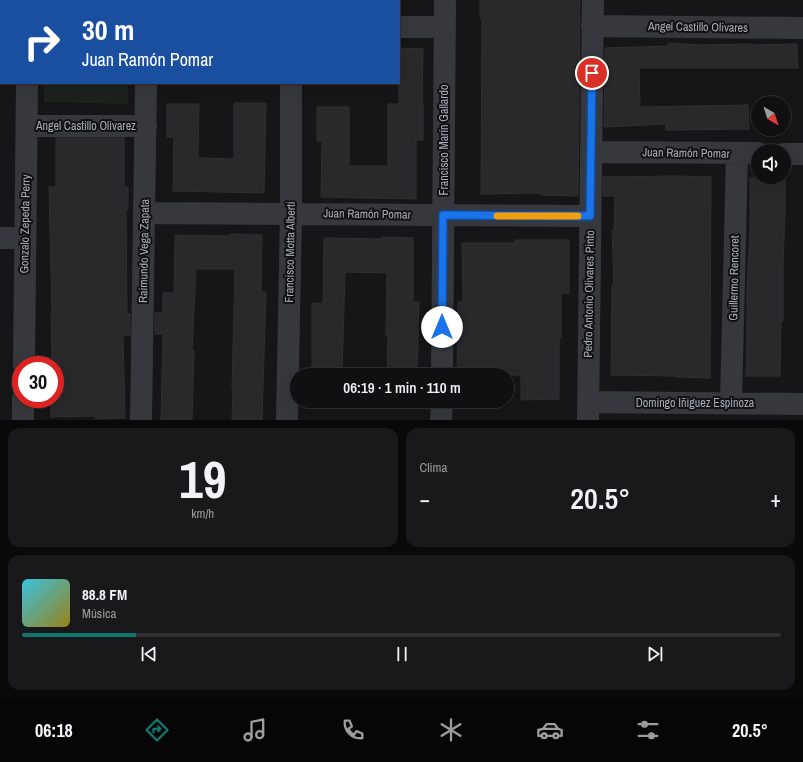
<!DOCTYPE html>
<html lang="es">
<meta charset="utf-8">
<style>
body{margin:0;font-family:"Archivo Narrow",sans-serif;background:#19191b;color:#f1f3f6;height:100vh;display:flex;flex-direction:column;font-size:15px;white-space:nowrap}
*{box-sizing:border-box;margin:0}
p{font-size:13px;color:#9c9d9f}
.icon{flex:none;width:22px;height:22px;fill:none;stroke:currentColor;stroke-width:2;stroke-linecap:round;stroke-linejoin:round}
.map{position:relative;height:420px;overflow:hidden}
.details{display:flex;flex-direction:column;gap:8px;padding:8px;background:#09090a;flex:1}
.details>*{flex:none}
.hud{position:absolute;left:0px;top:0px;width:400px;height:84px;box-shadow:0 4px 16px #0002,0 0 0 1px #303032;background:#1a4fa0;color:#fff;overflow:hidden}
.needle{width:26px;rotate:141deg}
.controls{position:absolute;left:751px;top:96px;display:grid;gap:8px}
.controls a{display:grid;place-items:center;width:40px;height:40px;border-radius:50%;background:#101012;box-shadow:0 4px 16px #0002,0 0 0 1px #303032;font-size:20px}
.speed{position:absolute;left:12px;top:356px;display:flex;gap:8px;font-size:20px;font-weight:700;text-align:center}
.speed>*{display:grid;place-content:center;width:52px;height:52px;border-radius:50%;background:#101012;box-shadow:0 4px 16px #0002,0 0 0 1px #303032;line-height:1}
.speed .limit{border:6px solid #d22;background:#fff;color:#111}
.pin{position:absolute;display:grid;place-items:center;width:34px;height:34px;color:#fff;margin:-17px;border:2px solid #fff;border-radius:50%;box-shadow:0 1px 4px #0007}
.me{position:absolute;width:44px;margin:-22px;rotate:0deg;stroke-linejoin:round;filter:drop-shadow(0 0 3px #0008)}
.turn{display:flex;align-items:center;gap:14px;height:84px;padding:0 16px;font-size:18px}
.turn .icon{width:52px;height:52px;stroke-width:2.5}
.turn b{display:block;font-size:28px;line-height:34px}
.big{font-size:30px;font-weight:600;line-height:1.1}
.details .card{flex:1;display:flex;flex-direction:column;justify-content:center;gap:6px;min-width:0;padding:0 14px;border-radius:12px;background:#19191b}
.details .dial{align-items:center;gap:0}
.dial b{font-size:52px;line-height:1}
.song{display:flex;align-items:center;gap:12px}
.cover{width:48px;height:48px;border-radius:6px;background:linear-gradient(135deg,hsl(190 70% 55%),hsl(50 70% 35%))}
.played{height:4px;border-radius:2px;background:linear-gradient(90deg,#0f766e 15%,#303032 15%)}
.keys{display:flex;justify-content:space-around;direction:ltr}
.heat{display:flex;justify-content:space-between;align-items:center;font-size:22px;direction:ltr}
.details .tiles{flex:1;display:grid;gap:8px;grid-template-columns:1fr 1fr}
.card:last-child{grid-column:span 2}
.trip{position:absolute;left:290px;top:368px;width:224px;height:40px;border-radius:20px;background:#101012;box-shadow:0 4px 16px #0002,0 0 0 1px #303032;font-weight:600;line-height:40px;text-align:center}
.dock{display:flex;height:64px;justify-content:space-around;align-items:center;background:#060607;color:#9c9d9f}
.dock .icon{width:28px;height:28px}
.dock .on{color:#0f766e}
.dock b{font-size:18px;color:#f1f3f6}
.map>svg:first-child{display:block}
</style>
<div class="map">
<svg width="803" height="420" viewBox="0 0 803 420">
<rect width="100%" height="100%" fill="#161618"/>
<path fill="#1c231d" d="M45,0H129L45,1Z
M44,83H128V104L44,102Z"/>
<path fill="#29292c" stroke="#303034" d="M480,0H580L578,196L541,195V193L481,194L482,18H480Z
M668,43L700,45L750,44V45L797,44L798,68H639L640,107L748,105L749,129L666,130V124L604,127L605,48L668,46Z
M399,48L423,49L422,104L423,103V140H416V199L321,197L322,141H317V107H349V166H388V104H399Z
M234,103H266L264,193L173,191L174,137H167V104H199L198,158L234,159Z
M56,138H124V187H128V209H126L127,314H130V335H123L125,418L95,419V416L51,417V399H55V365H51V356H52L51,314H52L49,187H56Z
M677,176L711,177L710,378L676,377V376L611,375L612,285H614L612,231L614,230L615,196H603V177Z
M785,177V211L783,266V321H781L780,376H746L747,338V287L750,230V178Z
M230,234L262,235L261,292H266L262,420H232L233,388H232L235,269H196L192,350H194L192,420H161L163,334H155V313H163V293H174L175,235L230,236Z
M382,237L413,238V302H419L417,375H387L388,335H386L387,273L345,272L342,375H312V303L323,304L324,238L382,239Z
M515,240H569V293H561V338H559V399L521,400V375H457L458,302H463L462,243H515Z"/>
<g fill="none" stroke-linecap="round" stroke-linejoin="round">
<path stroke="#37383d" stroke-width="22" d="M27,1V0
M147,1V0
M592,26L803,28
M399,27H445
M27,126H146
M591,152L758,153
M784,154H803
M144,213L590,216
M0,238H25
M24,365L27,83
M442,375L445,0
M588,402L803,404
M731,403L737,153
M23,420V399
M141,420L146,83
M287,420L291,214V83
M441,420L442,401
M588,420L593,0"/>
</g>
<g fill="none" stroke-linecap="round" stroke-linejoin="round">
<defs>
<path id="route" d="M442,327L443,215L590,216L592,73"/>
</defs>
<use href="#route" stroke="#114b97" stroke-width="10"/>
<use href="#route" stroke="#1a73e8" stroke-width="7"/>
<path stroke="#f59e0b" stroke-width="7" d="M497,216H578"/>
</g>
<g text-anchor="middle" stroke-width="4" stroke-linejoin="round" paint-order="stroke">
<g font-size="12" fill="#a8adb8" stroke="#111113">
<text transform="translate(698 27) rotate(1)" y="4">Angel Castillo Olivares</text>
<text x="86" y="130">Angel Castillo Olivarez</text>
<text transform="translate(444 140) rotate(-90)" y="4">Francisco Marín Gallardo</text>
<text transform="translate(686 153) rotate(1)" y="4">Juan Ramón Pomar</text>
<text transform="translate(367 214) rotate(1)" y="4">Juan Ramón Pomar</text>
<text transform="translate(25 224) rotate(-89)" y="4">Gonzalo Zepeda Perry</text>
<text transform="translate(144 251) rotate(-89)" y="4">Raimundo Vega Zapata</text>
<text transform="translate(290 252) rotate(-89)" y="4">Francisco Motta Alberti</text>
<text transform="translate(734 278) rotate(-89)" y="4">Guillermo Rencoret</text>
<text transform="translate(589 294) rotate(-89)" y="4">Pedro Antonio Olivares Pinto</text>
<text x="695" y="407">Domingo Iñiguez Espinoza</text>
</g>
</g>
</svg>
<div class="controls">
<a><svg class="needle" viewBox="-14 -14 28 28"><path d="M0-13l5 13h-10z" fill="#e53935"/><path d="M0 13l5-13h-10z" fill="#9c9d9f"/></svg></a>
<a><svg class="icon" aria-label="sound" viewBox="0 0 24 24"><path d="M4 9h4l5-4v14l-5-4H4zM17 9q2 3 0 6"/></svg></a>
</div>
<div class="speed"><div class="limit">30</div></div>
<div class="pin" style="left:592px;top:73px;background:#d93025"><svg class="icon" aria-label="arrive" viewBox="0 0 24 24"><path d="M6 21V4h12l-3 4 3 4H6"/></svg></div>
<svg class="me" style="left:442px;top:327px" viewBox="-20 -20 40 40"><circle r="19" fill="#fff"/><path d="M0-13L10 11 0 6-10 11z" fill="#1a73e8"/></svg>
<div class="trip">06:19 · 1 min · 110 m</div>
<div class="hud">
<div class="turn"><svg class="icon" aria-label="right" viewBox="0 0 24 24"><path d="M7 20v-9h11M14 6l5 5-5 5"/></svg><div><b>30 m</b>Juan Ramón Pomar</div></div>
</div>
</div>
<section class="details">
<div class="tiles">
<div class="card dial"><b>19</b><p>km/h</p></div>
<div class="card"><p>Clima</p>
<div class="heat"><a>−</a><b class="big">20.5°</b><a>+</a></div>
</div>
<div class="card">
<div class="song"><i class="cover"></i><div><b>88.8 FM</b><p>Música</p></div></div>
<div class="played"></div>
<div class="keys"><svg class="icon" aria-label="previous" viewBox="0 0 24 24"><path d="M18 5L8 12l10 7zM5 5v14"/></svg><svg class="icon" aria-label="pause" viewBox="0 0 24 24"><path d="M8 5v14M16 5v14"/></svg><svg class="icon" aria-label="next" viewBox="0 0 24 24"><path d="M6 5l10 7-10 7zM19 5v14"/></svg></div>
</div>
</div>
</section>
<nav class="dock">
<b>06:18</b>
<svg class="icon on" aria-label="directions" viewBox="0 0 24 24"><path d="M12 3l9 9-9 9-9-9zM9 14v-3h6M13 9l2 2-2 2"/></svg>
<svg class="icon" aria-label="music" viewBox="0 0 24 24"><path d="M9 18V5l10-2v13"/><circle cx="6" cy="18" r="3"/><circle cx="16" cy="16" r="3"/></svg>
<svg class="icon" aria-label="phone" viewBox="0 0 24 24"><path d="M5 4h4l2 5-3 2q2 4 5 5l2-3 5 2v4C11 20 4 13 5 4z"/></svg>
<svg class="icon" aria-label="climate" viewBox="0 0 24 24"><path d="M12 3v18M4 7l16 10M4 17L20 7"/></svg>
<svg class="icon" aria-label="car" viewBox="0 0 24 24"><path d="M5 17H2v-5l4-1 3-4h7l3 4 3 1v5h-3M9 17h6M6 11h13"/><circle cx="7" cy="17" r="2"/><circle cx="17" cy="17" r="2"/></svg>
<svg class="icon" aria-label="filters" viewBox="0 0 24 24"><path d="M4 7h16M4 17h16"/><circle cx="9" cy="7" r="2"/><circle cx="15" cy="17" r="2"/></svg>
<b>20.5°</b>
</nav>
